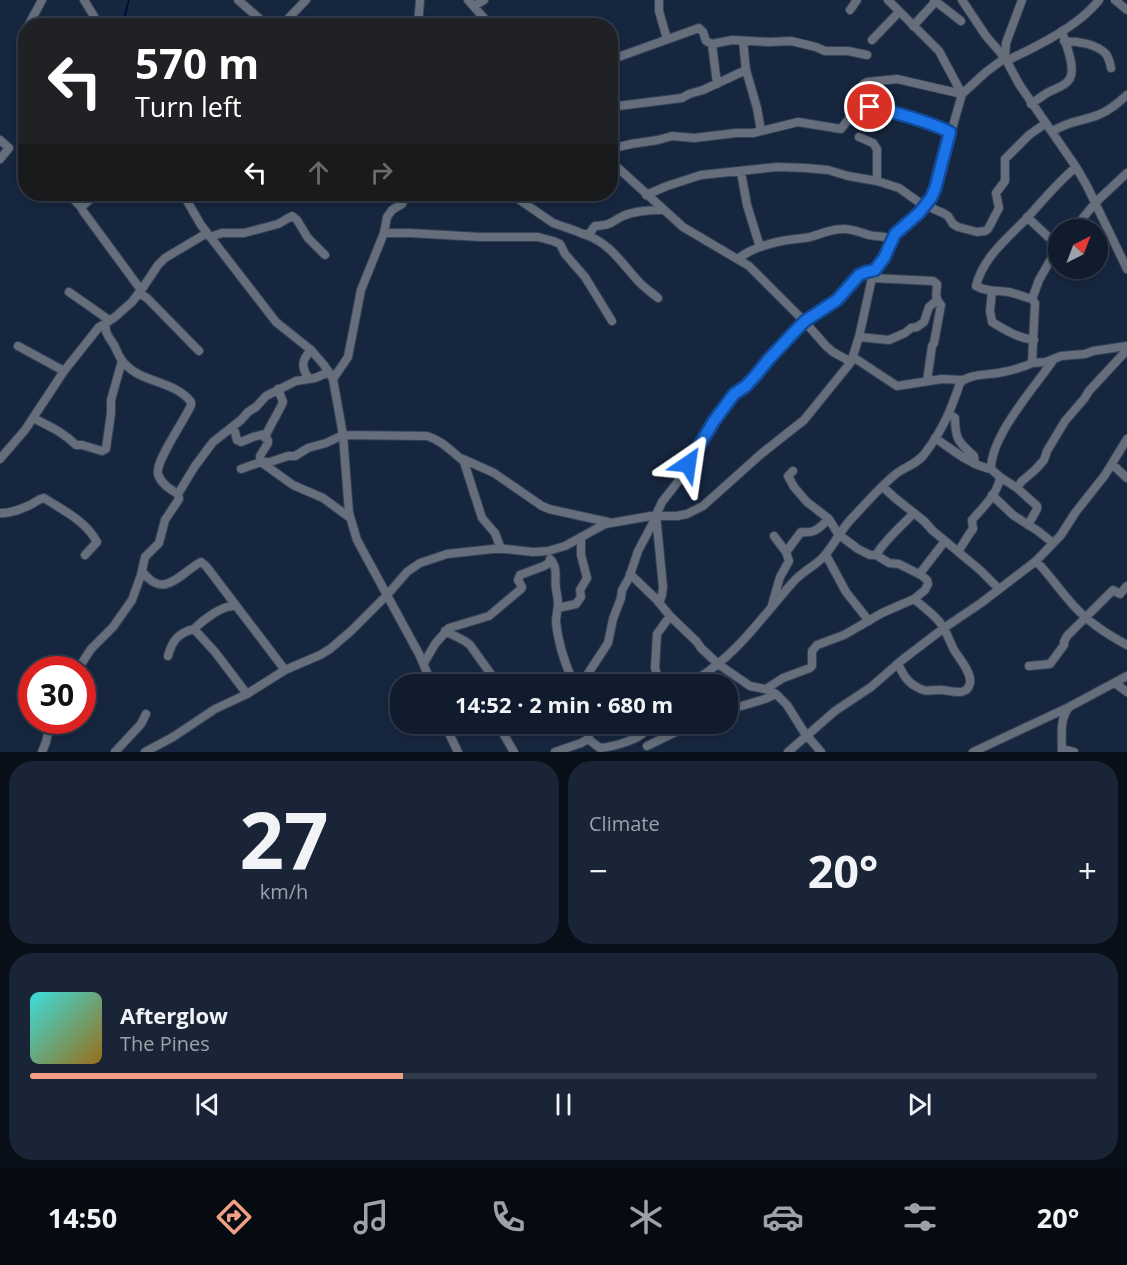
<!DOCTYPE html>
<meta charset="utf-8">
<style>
body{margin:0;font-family:"Open Sans",sans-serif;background:#192536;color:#f1f3f6;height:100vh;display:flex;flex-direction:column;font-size:22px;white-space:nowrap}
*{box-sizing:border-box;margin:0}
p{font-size:20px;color:#9ca1aa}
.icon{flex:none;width:33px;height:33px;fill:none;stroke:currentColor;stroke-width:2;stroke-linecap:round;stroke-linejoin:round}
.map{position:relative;height:752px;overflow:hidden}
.sheet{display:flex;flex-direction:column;gap:9px;padding:9px;background:#090f19;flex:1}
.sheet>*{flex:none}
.hud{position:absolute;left:18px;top:18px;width:600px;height:183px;border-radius:24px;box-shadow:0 3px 9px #0003,0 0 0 2px #303a4a;background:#202124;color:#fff;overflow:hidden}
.needle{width:39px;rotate:42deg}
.fabs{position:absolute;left:1048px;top:219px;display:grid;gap:12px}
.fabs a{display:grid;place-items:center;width:60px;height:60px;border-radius:50%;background:#101c2e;box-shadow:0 3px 9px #0003,0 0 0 2px #303a4a;font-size:30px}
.speed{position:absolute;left:18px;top:656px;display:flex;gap:12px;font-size:30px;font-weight:700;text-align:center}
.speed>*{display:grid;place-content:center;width:78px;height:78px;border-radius:50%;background:#101c2e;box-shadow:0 3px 9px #0003,0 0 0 2px #303a4a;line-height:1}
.speed .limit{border:9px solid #d22;background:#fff;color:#111}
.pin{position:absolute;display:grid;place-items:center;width:51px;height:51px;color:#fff;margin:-26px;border:3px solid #fff;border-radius:50%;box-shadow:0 2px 6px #0007}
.me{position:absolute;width:66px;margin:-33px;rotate:32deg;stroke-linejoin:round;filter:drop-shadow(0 0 4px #0008)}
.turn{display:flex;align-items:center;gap:21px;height:126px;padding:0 18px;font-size:27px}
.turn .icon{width:78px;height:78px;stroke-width:2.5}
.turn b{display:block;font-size:42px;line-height:51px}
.lanes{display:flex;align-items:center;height:57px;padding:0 18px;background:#0003;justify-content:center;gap:30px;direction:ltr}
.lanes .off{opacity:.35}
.big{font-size:45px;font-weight:700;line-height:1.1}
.sheet .card{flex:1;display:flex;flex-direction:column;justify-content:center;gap:9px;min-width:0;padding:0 21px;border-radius:24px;background:#192536}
.sheet .dial{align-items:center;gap:0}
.dial b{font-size:78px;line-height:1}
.song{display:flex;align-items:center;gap:18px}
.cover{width:72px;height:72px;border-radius:9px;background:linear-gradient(135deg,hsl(180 70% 55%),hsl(40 70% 35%))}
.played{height:6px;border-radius:3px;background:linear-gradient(90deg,#f39f86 35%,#303a4a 35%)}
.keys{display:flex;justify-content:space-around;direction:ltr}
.heat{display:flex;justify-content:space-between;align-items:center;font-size:33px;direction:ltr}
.sheet .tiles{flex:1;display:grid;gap:9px;grid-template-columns:1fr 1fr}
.card:last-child{grid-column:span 2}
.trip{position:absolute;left:390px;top:674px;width:348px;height:60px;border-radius:24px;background:#101c2e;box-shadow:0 3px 9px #0003,0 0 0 2px #303a4a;font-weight:700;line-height:60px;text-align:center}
.menu{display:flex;height:96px;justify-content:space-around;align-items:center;background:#060b12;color:#9ca1aa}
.menu .icon{width:42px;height:42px}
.menu .on{color:#f39f86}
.menu b{font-size:27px;color:#f1f3f6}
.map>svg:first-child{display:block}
</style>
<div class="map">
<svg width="1127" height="752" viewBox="0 0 1127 752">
<rect width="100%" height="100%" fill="#16263e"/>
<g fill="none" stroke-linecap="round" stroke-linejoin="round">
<path stroke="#000638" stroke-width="1.5" d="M129,0L125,15L131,24L133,26"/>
<defs>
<path id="minor" d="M84,0L100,26
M238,0L268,26
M468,0L491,26
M659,0V11L667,39
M888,0L939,51L962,94
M934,0L961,21
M1022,0L1006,43L1005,58L1019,84L1076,167L1087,186L1127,269
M1115,0L1127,10
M474,6L484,0
M850,10L857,0
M28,26L42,0
M281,26L306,0
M418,26L420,0
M913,26L936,1
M872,40L899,12
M1064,41C1077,41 1097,44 1106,54C1109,58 1110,63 1111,68
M26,42V58
M712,44L717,84
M610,60L699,28L703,32L706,41L712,44L732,40L769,42L791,41L816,47L825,51H848L867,55
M1006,61C1036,47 1079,26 1099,0
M746,70L757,108L761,131
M1031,104C1037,100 1042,96 1047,93C1054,89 1063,87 1068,81C1078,71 1065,43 1062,31
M610,107L682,98L689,94L703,90L746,70L743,41
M858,107C859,98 858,86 867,82L897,79L962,94
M1052,132C1065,122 1083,121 1098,115C1109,111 1118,103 1127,95
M859,137L873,143L877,149V181
M0,140L9,148L0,159
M610,149L631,144L658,140L672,136L694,138L736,133H753L798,122L841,129C847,122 855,108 862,106C892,110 922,119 950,132
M610,159L617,167L683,227L749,266L805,322L826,346L833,352L851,362
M741,172L747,205L760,247
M69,194L81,207
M97,194L81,207L83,211L141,290
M183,194L201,225L276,322L311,350L324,365L333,379L343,435L349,513L357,540L419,654L432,684
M511,194L553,223L576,231L583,234H589L595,226C612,225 609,223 623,216C634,211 650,210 662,210
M646,195L667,186L701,175L777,167L806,168L828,170L848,176L877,181L899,188L920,203L943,213L948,216L953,224L958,227L977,232L985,231L988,229L999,208L996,193L1005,181V159L1029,135L1046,123
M1027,217L1058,246
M1073,230L1096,202L1127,173
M384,233H410L480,237H538L553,241L560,244L565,254L585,277L612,321
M586,235C610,243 623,265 640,283C645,288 652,293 658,298
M210,237L222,233H244L278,224L292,216L297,220L308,238L325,255
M738,259C750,249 766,244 782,241C791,239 801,239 810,237C821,234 831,229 842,229C852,228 860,233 869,235C879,238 880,234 892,240
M872,278L933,281L937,284C937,292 934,298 941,305L934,343L932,346L927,381
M992,291L990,311L992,322C1005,330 1018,338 1034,340
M69,292L109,320
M139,293L147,298L199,351
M1032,299C1025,297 1017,294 1009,292C997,290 986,292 976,286C983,257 1008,238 1028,217C1043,200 1058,182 1076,167
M859,337L889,340L905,333L911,328L917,327L924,322L929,307L937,300
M18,346L64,371
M853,357L897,386L942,379L963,380
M1032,363L1046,362L1061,356L1085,354L1093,351L1127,346
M309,379C301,367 301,361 311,350
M333,379L348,357L361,290L384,233L387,217L392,210L402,204L406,194
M278,389L283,402C279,412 267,430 265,438L268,440V443L260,456L261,462L293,485L323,498L349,517
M949,414L955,418C955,439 959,443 974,456L975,464
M33,418C49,426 63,432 76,445H82L102,451L106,449L111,413V400L122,361
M231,428L235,432L237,440L241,442L253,437L265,434
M935,438C953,450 970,465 991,469
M0,459L25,430L64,371L99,327L106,323
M463,459L482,518L495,533L501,549
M1112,464L1127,478
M241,469L261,462H270L288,456H295L308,448L326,443L343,435L427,436C441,440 450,450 461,459H463L494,473L542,506L549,509L608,522
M793,471L788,476L794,487L807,502L829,519L838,534L858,549L870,555H876L889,563L899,564L921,575
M1000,477L1017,488L1037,506V509L1028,525
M883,487L895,498L924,521L932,530L980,570L999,589
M1017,488L1022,481L1035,470L1044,460L1047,451L1065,421L1084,399L1089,391L1127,350
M178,494L195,466L213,442L241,420L248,412L256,407L266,396L296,381L315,378L329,372
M992,495L1013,515L1038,531L1053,543
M0,513C10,514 21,509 30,505C36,502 38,499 44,498C64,511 86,521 97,542L85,555
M958,551C965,543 966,537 973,529L972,520C983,507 998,494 1000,477L991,469C991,435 1035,387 1054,359
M786,552L801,532C815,534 819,528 829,519
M826,555L846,592L869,621
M876,555C884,541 902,525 914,513
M550,559C559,569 554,578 556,589C557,595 558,598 558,603C558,610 556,615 556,622C558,643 565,664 574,684
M1036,561C1047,572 1056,585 1067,598C1084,619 1103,632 1127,645
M142,571C164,601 180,573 201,562L206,566L285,670
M630,574L656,599L670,616L697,642L701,648L718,664L750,686L769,690L776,694L787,705L804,732L821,752
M659,603L662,595L663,587L656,515L662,502L680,479L690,459L714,421L734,394L746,386L769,359L805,322L837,300L844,290L859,275L875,270
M772,605L780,577L789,561L786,552L774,536
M558,608L576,604L581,597L580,590L587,578L581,555V537
M194,629C203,620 222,605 235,606
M445,631L465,641L470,645L498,684
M168,656C172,641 178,633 194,629L215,652L247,694
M424,663L435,644L449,628L489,616L521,589L522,587L518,580L520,575L544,566L552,561
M898,664C902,672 906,681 915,686C927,694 930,689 942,690C949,690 967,698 970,683C972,673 959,658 954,650C948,638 945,626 935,617C929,611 920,604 914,599
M1029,666L1050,664L1064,645V642L1067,636L1113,590L1120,594L1127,586
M78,669L91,649L113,627L132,600L141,575L145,557L159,543L165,520L179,499L178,494C170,489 161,484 158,474C155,461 185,420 191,405V402C175,381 143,383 126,365C120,360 117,351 114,345C109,337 104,332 106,323L115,317L132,302L144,286L158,265L165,258L207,233
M1115,683L1127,692
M583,684L587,675L608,643L613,619L621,598L622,590L629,578L638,551L656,517
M660,684L655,668L657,634L670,616
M686,684C694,680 703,676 710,670C743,646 767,611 794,581C803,571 817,565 825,555C836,542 842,527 855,515C868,501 882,485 897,473C907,466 919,463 926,452C943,429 951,410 960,383C969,374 986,375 998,373C1009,371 1022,368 1032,363L1035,303L1032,299L1039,280L1059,245
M766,689L783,678L810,668L812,666V651L817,645L844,635L882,613L914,599L925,590L928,584L927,580L921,575V572L945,541
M728,710L765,699L776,694
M444,723L458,752
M506,723L500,728L514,752
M588,739L600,748C611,747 634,741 642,734C645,731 648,727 651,723
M647,746L684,728L698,723
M1062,749L1074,752
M42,752L46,742L51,720
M115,752L141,724L146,714
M145,752L173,737L215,709L247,694L285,670L320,655L330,649L351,631L387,595L407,572L420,563L447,554L493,549H506L533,552L548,551L565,546L605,524L651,516H677L687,514L703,506L761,454L804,420L851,362L859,337L872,278L875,270L884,258L895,234L923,209L931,198L935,189L962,94L986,72L1005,58L986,36L962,0
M555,752L581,743L588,739L590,732L589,723
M788,752L835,711L871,687L902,660L944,628L981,603L1036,561L1061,535L1075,513L1105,475L1127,439
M973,752L1067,708
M1062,752C1062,737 1059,720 1069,707L1127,676"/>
</defs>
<use href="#minor" stroke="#344359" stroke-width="10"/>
<use href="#minor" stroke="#666e7b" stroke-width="8"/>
</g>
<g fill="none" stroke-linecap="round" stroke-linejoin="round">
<defs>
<path id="route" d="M688,464L714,421L734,394L746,386L756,375L769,359L798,328L805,321L837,300L859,275L866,272L875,270L884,258L895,234L919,213L931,198L935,189L950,132C924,120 898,113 870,107"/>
</defs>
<use href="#route" stroke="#114b97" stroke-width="15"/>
<use href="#route" stroke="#1a73e8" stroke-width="10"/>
</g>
</svg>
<div class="fabs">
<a><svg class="needle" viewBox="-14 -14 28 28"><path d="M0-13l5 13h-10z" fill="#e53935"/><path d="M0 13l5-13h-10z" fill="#9ca1aa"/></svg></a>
</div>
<div class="speed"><div class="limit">30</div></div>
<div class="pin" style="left:870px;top:107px;background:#d93025"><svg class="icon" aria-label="arrive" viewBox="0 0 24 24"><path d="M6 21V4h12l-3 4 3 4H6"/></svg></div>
<svg class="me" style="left:688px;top:464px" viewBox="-20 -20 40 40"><path d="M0-17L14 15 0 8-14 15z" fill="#1a73e8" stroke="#fff" stroke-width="4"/></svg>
<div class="trip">14:52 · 2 min · 680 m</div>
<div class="hud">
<div class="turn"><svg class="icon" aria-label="left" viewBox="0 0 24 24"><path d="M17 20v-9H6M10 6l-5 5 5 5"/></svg><div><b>570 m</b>Turn left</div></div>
<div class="lanes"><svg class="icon" aria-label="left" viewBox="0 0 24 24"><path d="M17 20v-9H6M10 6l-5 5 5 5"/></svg><svg class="icon off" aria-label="ahead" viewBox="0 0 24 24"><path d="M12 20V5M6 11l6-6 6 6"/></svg><svg class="icon off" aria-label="right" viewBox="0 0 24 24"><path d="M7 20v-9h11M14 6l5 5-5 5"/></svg></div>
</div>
</div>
<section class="sheet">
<div class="tiles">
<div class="card dial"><b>27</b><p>km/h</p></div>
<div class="card"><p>Climate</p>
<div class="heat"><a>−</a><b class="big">20°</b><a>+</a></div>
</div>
<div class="card">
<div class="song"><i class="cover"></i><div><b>Afterglow</b><p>The Pines</p></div></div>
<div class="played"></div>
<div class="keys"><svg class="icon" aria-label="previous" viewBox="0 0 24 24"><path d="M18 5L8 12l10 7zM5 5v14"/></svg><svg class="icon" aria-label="pause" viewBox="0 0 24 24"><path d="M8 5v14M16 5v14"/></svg><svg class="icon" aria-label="next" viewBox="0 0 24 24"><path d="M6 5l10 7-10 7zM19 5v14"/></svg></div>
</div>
</div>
</section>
<nav class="menu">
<b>14:50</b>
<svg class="icon on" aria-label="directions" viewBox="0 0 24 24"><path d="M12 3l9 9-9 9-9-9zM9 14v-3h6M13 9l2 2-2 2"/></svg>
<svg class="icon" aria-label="music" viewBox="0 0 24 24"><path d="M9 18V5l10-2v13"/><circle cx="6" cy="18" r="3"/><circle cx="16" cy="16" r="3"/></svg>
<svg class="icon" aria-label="phone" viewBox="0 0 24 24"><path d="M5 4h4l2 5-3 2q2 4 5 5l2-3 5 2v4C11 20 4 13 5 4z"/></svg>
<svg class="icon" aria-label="climate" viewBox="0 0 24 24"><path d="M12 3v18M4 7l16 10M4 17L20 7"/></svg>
<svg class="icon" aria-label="car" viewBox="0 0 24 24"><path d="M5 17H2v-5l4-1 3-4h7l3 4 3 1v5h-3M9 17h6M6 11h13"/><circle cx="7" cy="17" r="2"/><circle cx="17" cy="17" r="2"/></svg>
<svg class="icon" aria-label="filters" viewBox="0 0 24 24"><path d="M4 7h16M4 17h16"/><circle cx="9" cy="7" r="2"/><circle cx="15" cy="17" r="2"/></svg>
<b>20°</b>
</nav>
